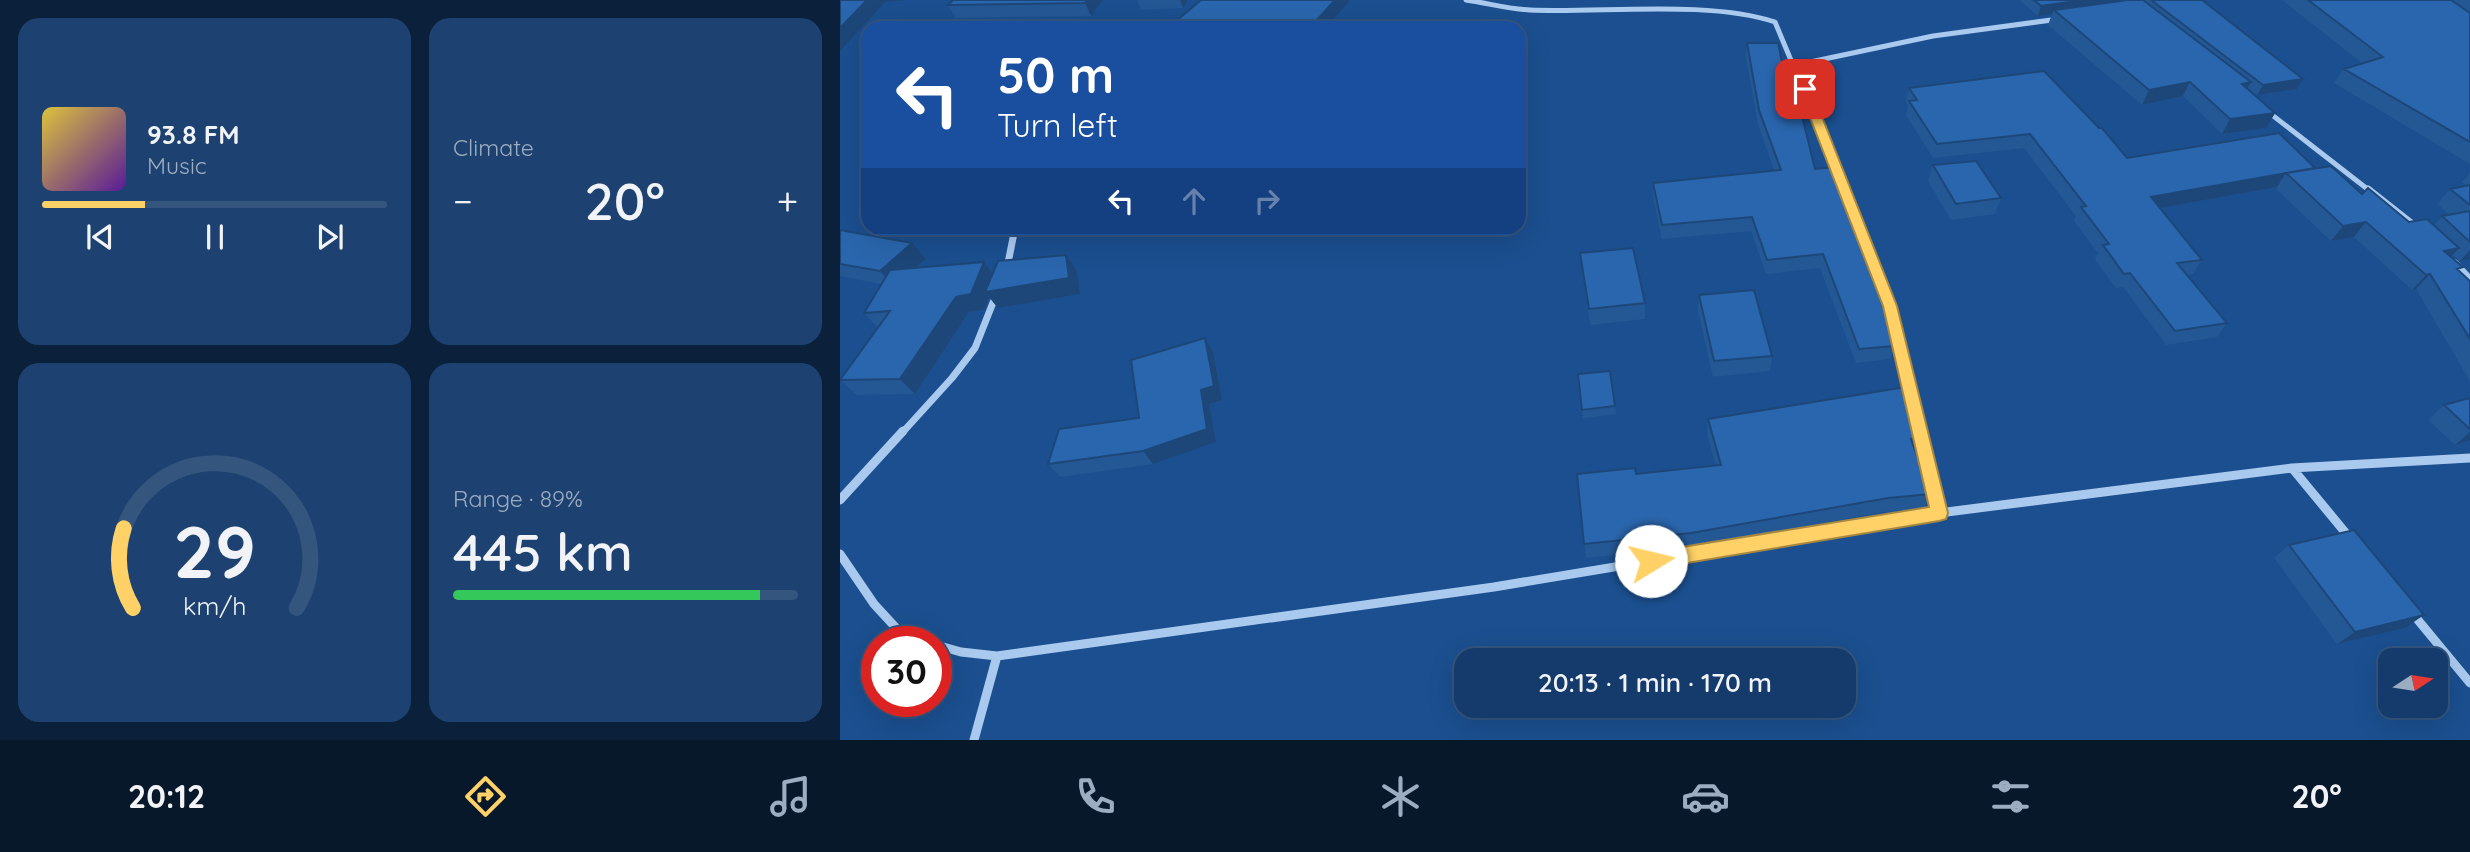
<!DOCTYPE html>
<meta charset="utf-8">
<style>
body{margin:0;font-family:Quicksand,sans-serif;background:#1d4271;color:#f1f3f6;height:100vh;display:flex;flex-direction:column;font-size:26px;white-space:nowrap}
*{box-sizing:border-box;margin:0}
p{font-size:23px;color:#9dadc1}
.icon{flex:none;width:38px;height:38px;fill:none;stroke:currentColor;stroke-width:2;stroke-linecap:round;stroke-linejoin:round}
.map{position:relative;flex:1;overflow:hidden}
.details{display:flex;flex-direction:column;gap:18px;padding:18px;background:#0b203b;width:840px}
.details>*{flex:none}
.hud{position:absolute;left:21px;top:21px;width:665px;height:214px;border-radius:21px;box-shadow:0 7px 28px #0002,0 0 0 2px #33557e;background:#1a4fa0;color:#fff;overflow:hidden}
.needle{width:46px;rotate:78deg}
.controls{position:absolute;left:1538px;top:648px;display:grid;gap:14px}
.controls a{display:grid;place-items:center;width:70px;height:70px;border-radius:14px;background:#143b6b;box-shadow:0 7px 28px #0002,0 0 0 2px #33557e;font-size:35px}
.speed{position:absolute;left:21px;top:626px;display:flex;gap:14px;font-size:35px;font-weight:700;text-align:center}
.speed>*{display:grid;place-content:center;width:91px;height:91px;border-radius:50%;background:#143b6b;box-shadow:0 7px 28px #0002,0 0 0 2px #33557e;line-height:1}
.speed .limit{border:10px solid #d22;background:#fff;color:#111}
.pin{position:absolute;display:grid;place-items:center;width:60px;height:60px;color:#fff;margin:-30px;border-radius:14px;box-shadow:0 4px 10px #0006}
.me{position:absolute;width:77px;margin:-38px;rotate:81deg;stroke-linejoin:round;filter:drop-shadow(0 0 5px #0008)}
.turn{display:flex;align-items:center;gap:24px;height:147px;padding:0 21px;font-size:32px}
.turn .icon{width:91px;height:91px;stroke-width:2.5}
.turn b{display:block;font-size:49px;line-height:60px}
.lanes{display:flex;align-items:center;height:66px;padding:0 21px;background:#0003;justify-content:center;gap:35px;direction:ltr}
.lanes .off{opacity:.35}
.big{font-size:52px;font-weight:600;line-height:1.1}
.details .card{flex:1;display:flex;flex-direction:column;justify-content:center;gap:10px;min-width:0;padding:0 24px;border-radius:21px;background:#1d4271}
.details .dial{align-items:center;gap:0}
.dial svg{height:182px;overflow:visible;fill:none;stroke:#33557e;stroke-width:7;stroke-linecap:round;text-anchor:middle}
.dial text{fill:#f1f3f6;stroke:none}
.song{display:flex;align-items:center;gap:21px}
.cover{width:84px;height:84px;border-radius:10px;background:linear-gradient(135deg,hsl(50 70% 55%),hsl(270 70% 35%))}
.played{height:7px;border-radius:4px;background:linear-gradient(90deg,#ffd166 30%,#33557e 30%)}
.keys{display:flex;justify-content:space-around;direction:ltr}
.heat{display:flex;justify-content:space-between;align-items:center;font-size:38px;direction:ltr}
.charge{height:10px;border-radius:5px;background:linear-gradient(90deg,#34c759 89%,#33557e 0)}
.details .tiles{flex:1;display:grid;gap:18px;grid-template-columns:repeat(2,1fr)}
.trip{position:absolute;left:614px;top:648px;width:402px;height:70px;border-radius:21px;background:#143b6b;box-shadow:0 7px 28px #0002,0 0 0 2px #33557e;font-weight:600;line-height:70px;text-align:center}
.tabs{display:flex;height:112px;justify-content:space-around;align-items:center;background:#08182b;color:#9dadc1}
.tabs .icon{width:49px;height:49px}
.tabs .active{color:#ffd166}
.tabs b{font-size:32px;color:#f1f3f6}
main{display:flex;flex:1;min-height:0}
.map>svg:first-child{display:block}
</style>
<main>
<section class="details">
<div class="tiles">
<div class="card">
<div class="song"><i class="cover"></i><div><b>93.8 FM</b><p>Music</p></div></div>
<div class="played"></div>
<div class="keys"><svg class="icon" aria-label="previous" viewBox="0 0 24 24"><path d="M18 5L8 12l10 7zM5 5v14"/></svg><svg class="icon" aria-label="pause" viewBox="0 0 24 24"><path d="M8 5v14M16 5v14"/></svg><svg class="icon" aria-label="next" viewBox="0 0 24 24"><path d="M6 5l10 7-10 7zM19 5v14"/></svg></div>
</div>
<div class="card"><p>Climate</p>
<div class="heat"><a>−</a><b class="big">20°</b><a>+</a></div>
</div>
<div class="card dial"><svg viewBox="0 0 100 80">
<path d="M14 69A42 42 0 1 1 86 69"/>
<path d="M14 69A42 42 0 0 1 10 34" stroke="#ffd166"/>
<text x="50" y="56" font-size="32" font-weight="700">29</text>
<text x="50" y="72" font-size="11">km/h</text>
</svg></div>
<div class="card"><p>Range · 89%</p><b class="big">445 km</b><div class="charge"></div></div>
</div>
</section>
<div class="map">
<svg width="1630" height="740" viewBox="0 0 1630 740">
<rect width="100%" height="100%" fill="#1b4f8f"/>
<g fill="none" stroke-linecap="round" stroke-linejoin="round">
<path stroke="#a9c9ee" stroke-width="5" d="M626,0C647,3 668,9 690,10C762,13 869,0 935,22L999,175
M956,65L1093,36L1219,19
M1427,111L1530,191"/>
<path stroke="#a9c9ee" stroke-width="7" d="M1528,189L1575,226
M1615,263L1630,279
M167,268L175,228
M1041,283L1050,306L1080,433
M62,433L112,378L135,348L156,295"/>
<path stroke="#a9c9ee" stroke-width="9" d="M1080,431L1099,513
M1452,468L1509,537
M0,500L63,431
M0,554L34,604L57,629L84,642
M1573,614L1630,683
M96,645L121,652L157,656L654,587L1099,513L1452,468L1630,458
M134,740L157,656"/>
</g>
<path fill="#245895" d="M263,0L251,16L116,18L108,5Z
M297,0H348L343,8L301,10Z
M1180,0H1362L1463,79L1457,89L1417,95L1408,88L1435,113L1426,128L1382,134L1343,96L1302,105L1208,25L1212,14L1198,16Z
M1442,0H1630V164L1494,83L1504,69L1522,63Z
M907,43L943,67L975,169L1046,288L1042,302L1055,341L1050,359L1016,363L980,268L926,274L911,231L822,239L813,197V183L934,170L918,124L906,57Z
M1069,88L1287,158L1475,168L1474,169L1522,194L1569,222L1594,225L1602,216L1610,215L1597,204L1610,189L1627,186L1622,182L1630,173V259L1620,261L1613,255L1611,257L1619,271L1630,281V381L1576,289L1572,290L1514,237L1491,241L1436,189L1437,187L1320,208L1362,260L1353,274L1347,275L1387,323L1377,337L1326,345L1283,287L1276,288L1255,259L1258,253L1234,221L1236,216L1184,148L1093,158L1066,115L1068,106L1066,102Z
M1093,165L1161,198L1155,214L1111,220L1088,181Z
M0,230L86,259L76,268L153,274L237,271L240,294L158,308L149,297L144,310L129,312L75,394L17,395L0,380L38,328L24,313L41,284L0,276Z
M740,253L805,303V319L750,325Z
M859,295L932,356L930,371L873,377L858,311Z
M373,352L382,400L369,404L376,442L313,464L220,477L208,464L299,418Z
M738,374L775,406L776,414L743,418Z
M1630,398V440L1615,445L1588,420L1604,405Z
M868,419L1080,439L1075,451L1091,494L1084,508L1043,512L850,547L746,558L737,474H796L876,466L867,434Z
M1449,545L1565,628L1497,644L1434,558Z"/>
<path fill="#1d4779" d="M27,0H65L45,2L0,51V28Z
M247,0H263L251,16L245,3Z
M340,0H348L343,8Z
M495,0H509V2L485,28L476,21Z
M1244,0H1285L1214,10L1212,14L1198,16L1201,6Z
M1463,79L1457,89L1417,95L1423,85Z
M1350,82L1343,96L1302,105L1309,90Z
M1411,82L1402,97V84Z
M1435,113L1426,128L1382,134L1390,119Z
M1475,168L1465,182L1446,173L1437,187L1303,211L1311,197Z
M1526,222L1514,237L1491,241L1503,226Z
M72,243L86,259L54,287L40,271Z
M1619,248L1605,264L1604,251Z
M1630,250V259L1620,261Z
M226,255L237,271L240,294L158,308L149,297L144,310L129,312L75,394L60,379L116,297L144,262L156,278Z
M1590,274L1576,289L1572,290L1586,275Z
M365,338L373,352L382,400L369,404L376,442L313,464L303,451L361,390Z
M1630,432V440L1615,445Z
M1584,615L1565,628L1497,644L1515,632Z"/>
<path fill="#2a66ad" stroke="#1d4779" stroke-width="2" d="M0,0H27L0,28Z
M113,0H247L245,3L108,5Z
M361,0H495L476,21L511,25L509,27L516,28H337L329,27Z
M1194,0H1244L1201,6Z
M1288,0H1303L1411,82L1402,84L1435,113L1390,119L1350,82L1309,90L1214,10Z
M1311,0H1362L1463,79L1423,85Z
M1468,0H1611L1630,13V142L1504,69L1543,57Z
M907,43H938L943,67H950L975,169L996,167L1046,288H1037L1055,341H1053L1054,346L1019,349L983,254L927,260L912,217L822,225L813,183L941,170L919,110Z
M1204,71L1259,128H1262L1287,158L1439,133L1475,168L1311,197L1362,260L1337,263L1387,323L1335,331L1290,273L1284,274L1263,245L1269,244L1241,207L1246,206L1190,134L1097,144L1069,101L1077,100L1069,88Z
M1136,161L1161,198L1116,204L1093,165Z
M1491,166L1522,194L1528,188L1569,222L1587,219L1619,248L1604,251L1623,267L1617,269L1630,281V339L1590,274L1586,275L1526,222L1503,226L1446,173Z
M1630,185V205L1610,189Z
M1630,211V242L1602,216Z
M0,230L72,243L40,271L0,264Z
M793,248L805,303L749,309L740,253Z
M226,255L229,278L145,292L158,261Z
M144,262L131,294L116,297L60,379L0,380L50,311L24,313L50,270Z
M914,290L932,356L874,361L859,295Z
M365,338L374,386L361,390L367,429L303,451L208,464L219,429L299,418L291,360Z
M770,371L775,406L742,410L738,374Z
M1066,387L1080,439H1071L1091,494L1048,498L851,533L744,544L737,474L795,468L796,474L881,465L868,419Z
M1630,398V429L1604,405Z
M1514,530L1584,615L1515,632L1449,545Z"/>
<path fill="#ffd166" stroke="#a68842" stroke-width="2" d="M961,86L971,89L1057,306L1108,513L1106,519L1099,521L811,569L805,567L802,561L805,555L811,552L1089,507L1043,306L959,89Z"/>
</svg>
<div class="controls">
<a><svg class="needle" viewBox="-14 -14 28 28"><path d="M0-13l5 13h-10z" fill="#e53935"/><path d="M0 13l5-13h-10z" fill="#9dadc1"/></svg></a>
</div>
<div class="speed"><div class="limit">30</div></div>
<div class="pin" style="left:965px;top:89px;background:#d93025"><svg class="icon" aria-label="arrive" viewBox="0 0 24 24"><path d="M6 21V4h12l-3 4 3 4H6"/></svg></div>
<svg class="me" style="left:811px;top:561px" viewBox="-20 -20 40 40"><circle r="19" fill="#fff"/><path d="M0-13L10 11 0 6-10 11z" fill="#ffd166"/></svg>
<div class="trip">20:13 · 1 min · 170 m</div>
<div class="hud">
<div class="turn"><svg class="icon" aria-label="left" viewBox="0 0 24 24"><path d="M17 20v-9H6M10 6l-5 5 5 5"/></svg><div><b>50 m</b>Turn left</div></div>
<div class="lanes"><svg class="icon" aria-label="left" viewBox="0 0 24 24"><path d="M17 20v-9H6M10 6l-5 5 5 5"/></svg><svg class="icon off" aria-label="ahead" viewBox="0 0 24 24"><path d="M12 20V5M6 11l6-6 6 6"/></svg><svg class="icon off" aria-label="right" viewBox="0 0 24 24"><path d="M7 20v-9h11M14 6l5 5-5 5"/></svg></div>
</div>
</div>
</main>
<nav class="tabs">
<b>20:12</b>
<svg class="icon active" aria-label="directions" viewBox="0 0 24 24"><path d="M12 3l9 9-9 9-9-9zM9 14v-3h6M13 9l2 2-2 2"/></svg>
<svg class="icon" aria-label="music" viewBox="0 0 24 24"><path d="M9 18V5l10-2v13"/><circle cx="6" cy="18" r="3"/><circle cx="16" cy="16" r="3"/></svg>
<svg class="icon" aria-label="phone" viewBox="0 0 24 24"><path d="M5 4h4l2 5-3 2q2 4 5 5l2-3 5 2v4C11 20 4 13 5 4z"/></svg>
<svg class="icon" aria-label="climate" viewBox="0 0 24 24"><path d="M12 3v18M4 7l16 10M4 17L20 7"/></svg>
<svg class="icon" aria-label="car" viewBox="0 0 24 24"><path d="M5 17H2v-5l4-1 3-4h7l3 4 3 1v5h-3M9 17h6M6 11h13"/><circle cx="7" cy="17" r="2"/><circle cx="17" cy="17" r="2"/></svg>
<svg class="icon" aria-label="filters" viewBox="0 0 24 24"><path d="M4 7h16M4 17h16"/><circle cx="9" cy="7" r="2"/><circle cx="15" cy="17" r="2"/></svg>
<b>20°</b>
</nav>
